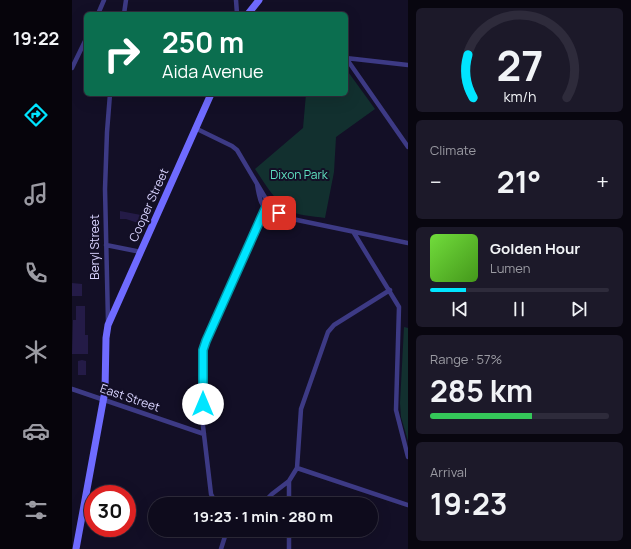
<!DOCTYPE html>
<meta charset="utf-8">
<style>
body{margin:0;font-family:Manrope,sans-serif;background:#1c1929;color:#f1f3f6;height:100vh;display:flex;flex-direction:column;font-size:15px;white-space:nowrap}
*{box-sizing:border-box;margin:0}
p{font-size:13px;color:#9b9ba3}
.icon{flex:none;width:22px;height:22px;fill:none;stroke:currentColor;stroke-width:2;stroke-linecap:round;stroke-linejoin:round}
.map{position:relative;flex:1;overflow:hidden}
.side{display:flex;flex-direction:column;gap:8px;padding:8px;background:#08060f;width:223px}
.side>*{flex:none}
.banner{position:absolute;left:12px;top:12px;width:264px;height:84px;border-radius:6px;box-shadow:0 4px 16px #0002,0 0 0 1px #2e2b3b;background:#0b6e4f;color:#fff;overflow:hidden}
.speed{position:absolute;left:12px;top:485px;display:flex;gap:8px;font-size:20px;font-weight:700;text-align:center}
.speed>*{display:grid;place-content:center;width:52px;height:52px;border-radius:50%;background:#0e0b1c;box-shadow:0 4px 16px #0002,0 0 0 1px #2e2b3b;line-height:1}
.speed .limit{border:6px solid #d22;background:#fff;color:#111}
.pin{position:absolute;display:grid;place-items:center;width:34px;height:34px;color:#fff;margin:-17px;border-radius:8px;box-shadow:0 2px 6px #0006}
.me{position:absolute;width:44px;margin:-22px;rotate:0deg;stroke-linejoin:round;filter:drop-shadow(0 0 3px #0008)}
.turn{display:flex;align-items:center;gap:14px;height:84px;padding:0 12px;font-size:18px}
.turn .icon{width:52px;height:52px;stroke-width:2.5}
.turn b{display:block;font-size:28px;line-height:34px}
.big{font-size:30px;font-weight:700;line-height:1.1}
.side .tile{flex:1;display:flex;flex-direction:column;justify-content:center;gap:6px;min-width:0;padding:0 14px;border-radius:6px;background:#1c1929}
.side .dial{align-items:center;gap:0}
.dial svg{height:104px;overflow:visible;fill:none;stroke:#2e2b3b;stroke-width:7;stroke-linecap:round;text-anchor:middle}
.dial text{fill:#f1f3f6;stroke:none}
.song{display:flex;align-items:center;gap:12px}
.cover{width:48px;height:48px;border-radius:6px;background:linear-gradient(135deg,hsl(100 70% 55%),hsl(100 70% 35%))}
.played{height:4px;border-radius:2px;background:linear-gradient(90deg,#00e5ff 20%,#2e2b3b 20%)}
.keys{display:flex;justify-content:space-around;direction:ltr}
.heat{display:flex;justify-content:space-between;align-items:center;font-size:22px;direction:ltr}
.charge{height:6px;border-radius:3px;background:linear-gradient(90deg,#34c759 57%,#2e2b3b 0)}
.trip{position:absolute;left:76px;top:497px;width:230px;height:40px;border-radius:20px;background:#0e0b1c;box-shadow:0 4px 16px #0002,0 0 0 1px #2e2b3b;font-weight:700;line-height:40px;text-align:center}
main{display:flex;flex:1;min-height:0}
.menu{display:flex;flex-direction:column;width:72px;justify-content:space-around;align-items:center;background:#06040b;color:#9b9ba3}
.menu .icon{width:28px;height:28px}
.menu .active{color:#00e5ff}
.menu b{font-size:18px;color:#f1f3f6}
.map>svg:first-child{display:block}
</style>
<main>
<nav class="menu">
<b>19:22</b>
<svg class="icon active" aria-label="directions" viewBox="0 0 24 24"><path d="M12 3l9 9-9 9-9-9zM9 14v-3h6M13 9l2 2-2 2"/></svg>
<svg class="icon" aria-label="music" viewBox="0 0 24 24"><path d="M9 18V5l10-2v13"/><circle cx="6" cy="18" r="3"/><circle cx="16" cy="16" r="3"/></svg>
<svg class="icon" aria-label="phone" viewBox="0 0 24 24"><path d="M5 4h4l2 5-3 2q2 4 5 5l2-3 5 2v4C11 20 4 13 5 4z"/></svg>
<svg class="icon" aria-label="climate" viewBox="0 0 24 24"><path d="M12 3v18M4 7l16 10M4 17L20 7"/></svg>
<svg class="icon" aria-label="car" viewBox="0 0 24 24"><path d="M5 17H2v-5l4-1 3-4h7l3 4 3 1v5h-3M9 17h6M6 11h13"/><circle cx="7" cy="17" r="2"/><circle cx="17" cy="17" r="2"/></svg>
<svg class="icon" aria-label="filters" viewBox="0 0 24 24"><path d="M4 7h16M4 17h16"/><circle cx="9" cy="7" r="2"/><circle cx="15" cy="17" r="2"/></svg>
</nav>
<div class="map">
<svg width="336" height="549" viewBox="0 0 336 549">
<rect width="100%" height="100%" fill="#130f26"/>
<path fill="#12302f" d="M274,69L303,109L264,137L262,172L253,218C241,216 223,216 214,208C201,198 192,182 183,169L231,128L234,94H274Z
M332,327L336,328V441L329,417L328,403Z"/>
<path fill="#241b47" d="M48,211L69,215L66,223L54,219H48Z
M0,283L10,284V296H0Z
M4,306H13V335H16V354H0L1,320H4Z
M10,360L14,361V375H6V361Z"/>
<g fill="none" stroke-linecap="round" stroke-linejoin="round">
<path stroke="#3d3a85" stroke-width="4.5" d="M164,0L165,14
M26,14L32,0
M52,14L54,0
M274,58L336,147
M274,58L336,65
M0,68L14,39
M123,128L160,146L165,150L194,199L210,217
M185,184C187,197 189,209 201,215L336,243
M282,233L327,307L324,410L336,457
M34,245L69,252
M36,321L33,189L35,132L38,94
M0,389L132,434
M225,468L336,505
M217,481V504
M146,504L142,500L139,494L131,426V350L193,209L197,203
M190,504L200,494L217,481L225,468L229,409L256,332L262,325L318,290
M217,530V549
M149,549L155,530"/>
<path stroke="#6f6bff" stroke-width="7" d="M176,14L187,0
M4,549L33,391L34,338L36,325L139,94"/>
</g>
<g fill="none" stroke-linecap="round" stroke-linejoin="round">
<defs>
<path id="route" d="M131,404V350L134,341L193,209L197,203L207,213"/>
</defs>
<use href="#route" stroke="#0095a6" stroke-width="10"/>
<use href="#route" stroke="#00e5ff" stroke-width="7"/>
</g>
<g text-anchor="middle" stroke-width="4" stroke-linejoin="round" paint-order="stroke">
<g font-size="12" fill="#5fe0c0" stroke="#130f26">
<text x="227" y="179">Dixon Park</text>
</g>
<g font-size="12" fill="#d9d4ff" stroke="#130f26">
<text transform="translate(77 205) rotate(-66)" y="4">Cooper Street</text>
<text transform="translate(23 247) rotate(-90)" y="4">Beryl Street</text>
<text transform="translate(58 398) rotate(19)" y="4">East Street</text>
</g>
</g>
</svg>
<div class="speed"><div class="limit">30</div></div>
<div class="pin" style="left:207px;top:213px;background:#d93025"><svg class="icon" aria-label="arrive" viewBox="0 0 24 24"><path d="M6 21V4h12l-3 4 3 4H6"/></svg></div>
<svg class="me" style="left:131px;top:404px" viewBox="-20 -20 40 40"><circle r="19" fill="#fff"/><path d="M0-13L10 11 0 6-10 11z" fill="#00e5ff"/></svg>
<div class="trip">19:23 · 1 min · 280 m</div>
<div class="banner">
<div class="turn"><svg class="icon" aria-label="right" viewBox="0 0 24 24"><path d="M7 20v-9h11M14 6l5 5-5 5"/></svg><div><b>250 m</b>Aida Avenue</div></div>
</div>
</div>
<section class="side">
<div class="tile dial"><svg viewBox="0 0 100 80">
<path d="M14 69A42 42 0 1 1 86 69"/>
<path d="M14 69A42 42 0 0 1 10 36" stroke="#00e5ff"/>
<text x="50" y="56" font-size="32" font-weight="700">27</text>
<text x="50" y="72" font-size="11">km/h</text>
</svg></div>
<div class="tile"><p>Climate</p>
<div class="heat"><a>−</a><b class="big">21°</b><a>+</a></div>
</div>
<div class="tile">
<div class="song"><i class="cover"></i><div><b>Golden Hour</b><p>Lumen</p></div></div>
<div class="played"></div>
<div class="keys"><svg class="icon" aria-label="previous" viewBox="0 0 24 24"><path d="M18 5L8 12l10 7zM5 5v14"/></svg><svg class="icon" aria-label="pause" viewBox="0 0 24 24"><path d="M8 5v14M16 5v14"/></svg><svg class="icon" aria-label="next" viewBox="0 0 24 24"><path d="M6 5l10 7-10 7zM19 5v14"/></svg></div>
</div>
<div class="tile"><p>Range · 57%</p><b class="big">285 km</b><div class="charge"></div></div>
<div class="tile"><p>Arrival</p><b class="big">19:23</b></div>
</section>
</main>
